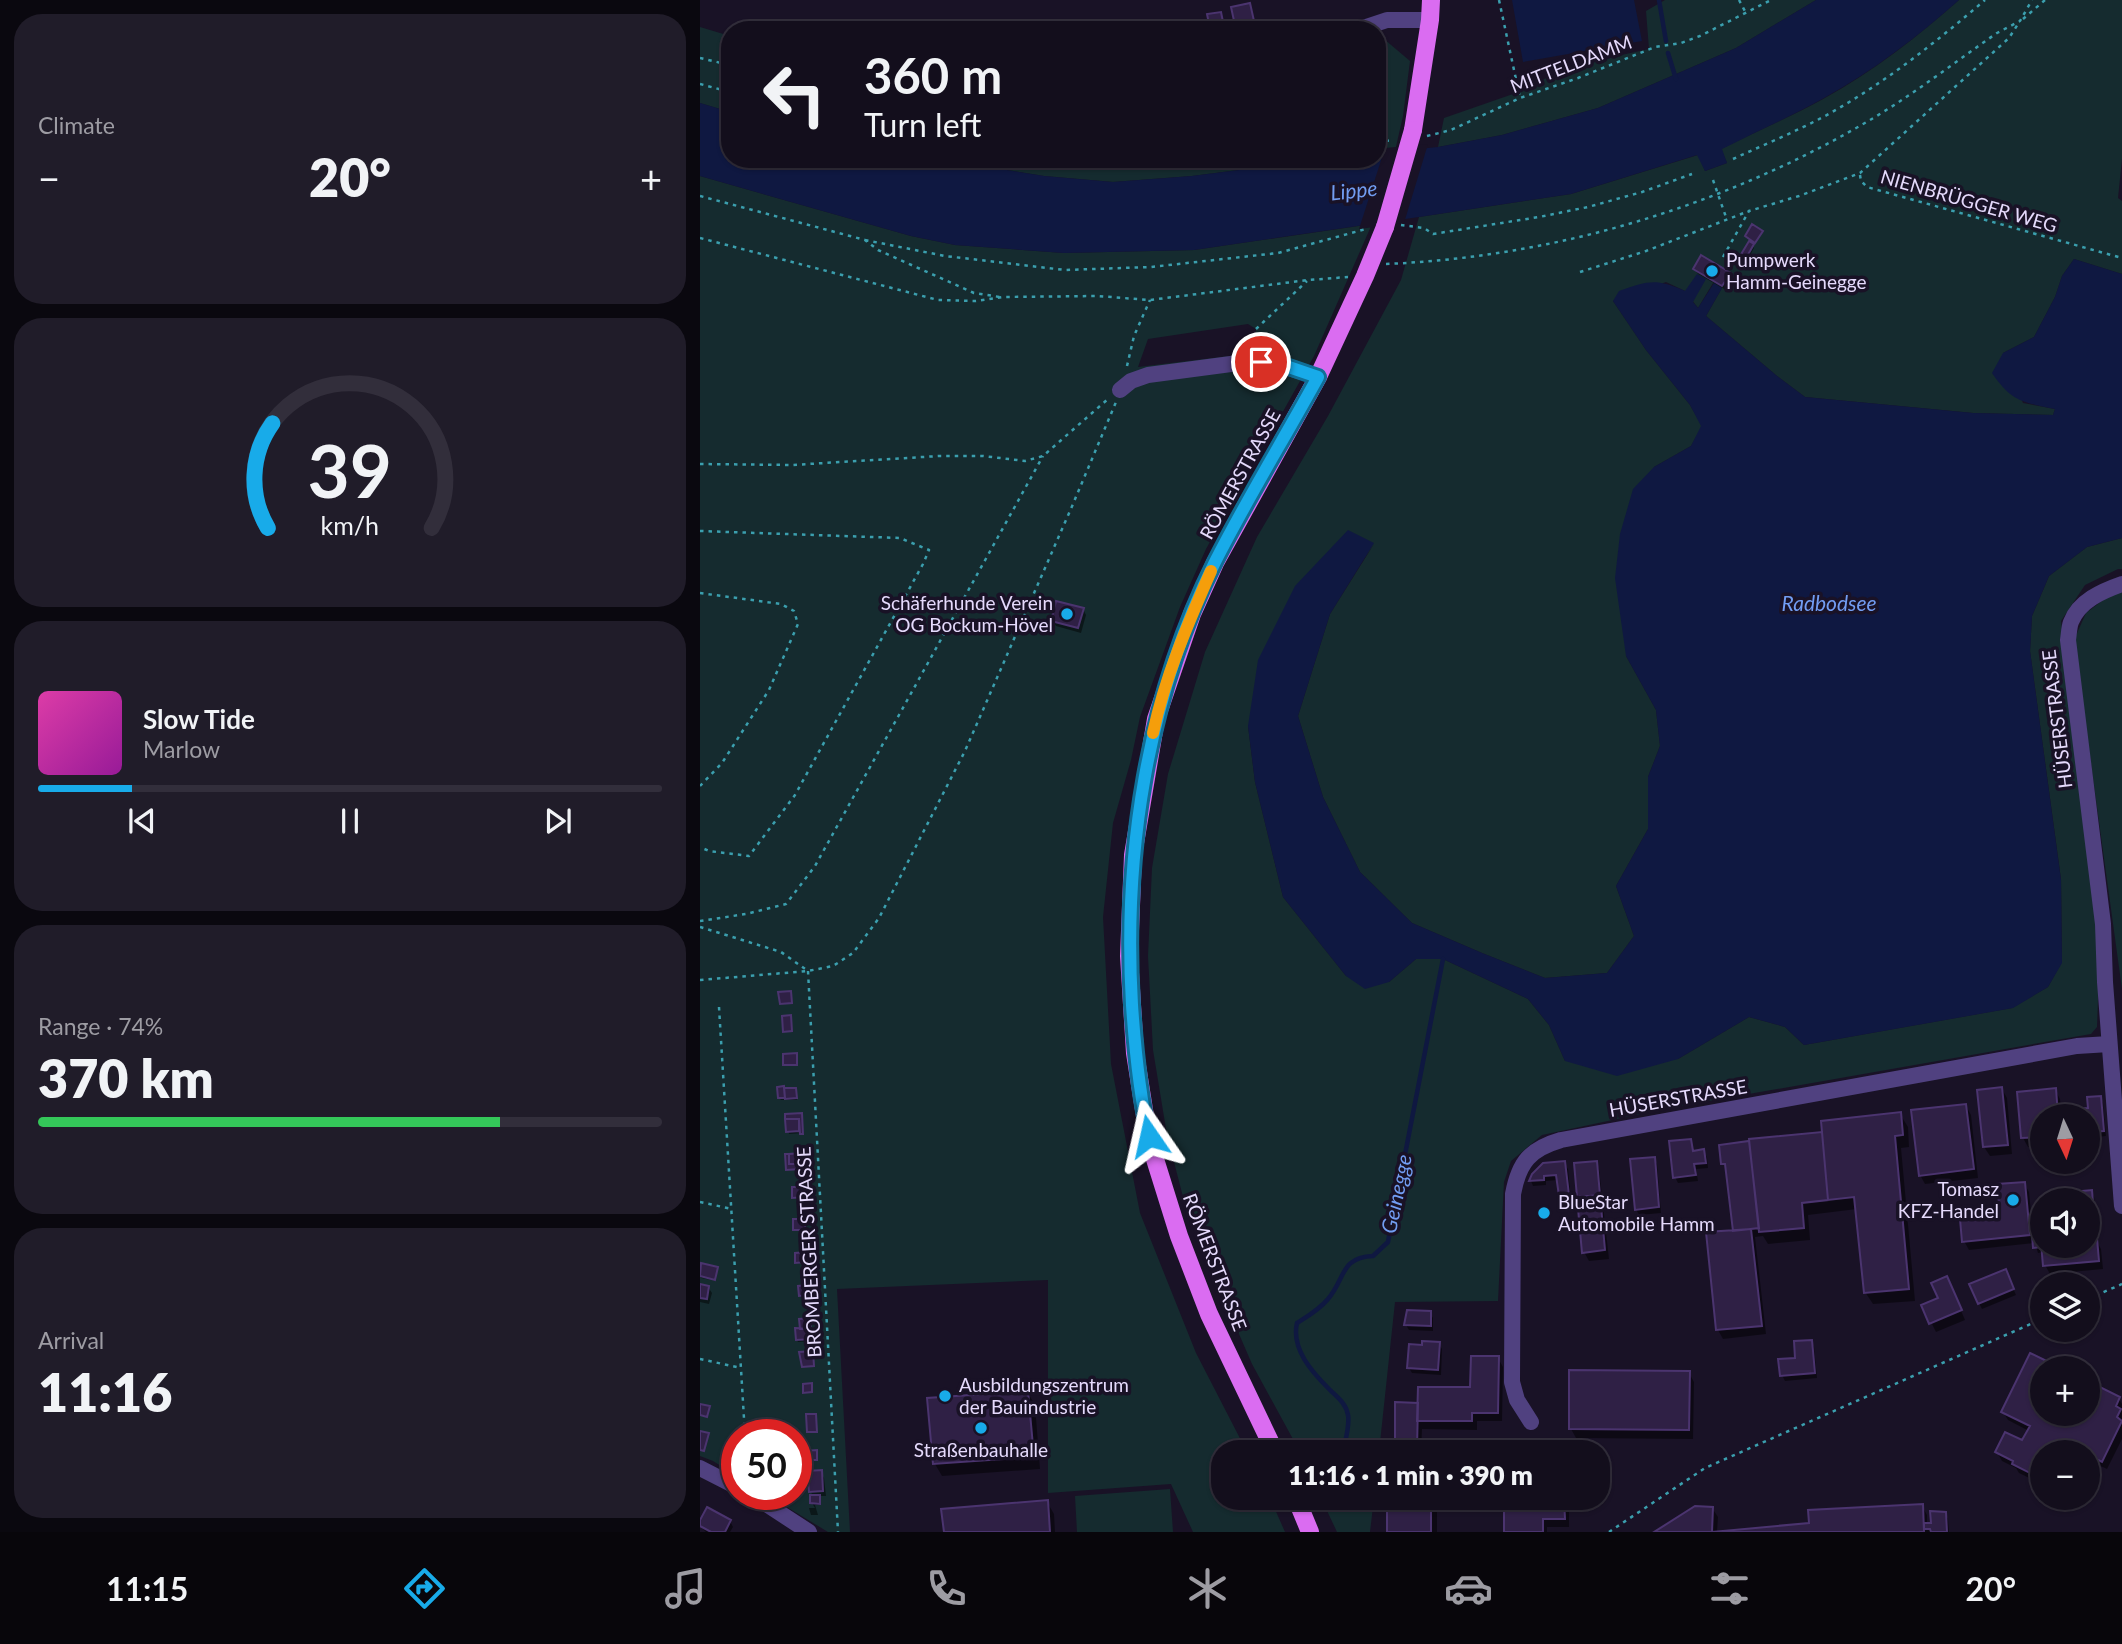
<!DOCTYPE html>
<meta charset="utf-8">
<style>
body{margin:0;font-family:Lato,sans-serif;background:#201c29;color:#f1f3f6;height:100vh;display:flex;flex-direction:column;font-size:26px;white-space:nowrap}
*{box-sizing:border-box;margin:0}
p{font-size:23px;color:#9d9ca3}
.icon{flex:none;width:38px;height:38px;fill:none;stroke:currentColor;stroke-width:2;stroke-linecap:round;stroke-linejoin:round}
.map{position:relative;flex:1;overflow:hidden}
.drawer{display:flex;flex-direction:column;gap:14px;padding:14px;background:#0a080f;width:700px}
.drawer>*{flex:none}
.banner{position:absolute;left:21px;top:21px;width:665px;height:147px;border-radius:28px;box-shadow:0 2px 5px #0004,0 0 0 2px #322e3b;background:#130e1c;color:#f1f3f6;overflow:hidden}
.needle{width:46px;rotate:176deg}
.controls{position:absolute;left:1330px;top:1104px;display:grid;gap:14px}
.controls a{display:grid;place-items:center;width:70px;height:70px;border-radius:50%;background:#130e1c;box-shadow:0 2px 5px #0004,0 0 0 2px #322e3b;font-size:35px}
.speed{position:absolute;left:21px;top:1419px;display:flex;gap:14px;font-size:35px;font-weight:700;text-align:center}
.speed>*{display:grid;place-content:center;width:91px;height:91px;border-radius:50%;background:#130e1c;box-shadow:0 2px 5px #0004,0 0 0 2px #322e3b;line-height:1}
.speed .limit{border:10px solid #d22;background:#fff;color:#111}
.pin{position:absolute;display:grid;place-items:center;width:60px;height:60px;color:#fff;margin:-30px;border:4px solid #fff;border-radius:50%;box-shadow:0 2px 7px #0007}
.me{position:absolute;width:77px;margin:-38px;rotate:349deg;stroke-linejoin:round;filter:drop-shadow(0 0 5px #0008)}
.turn{display:flex;align-items:center;gap:24px;height:147px;padding:0 28px;font-size:32px}
.turn .icon{width:91px;height:91px;stroke-width:2.5}
.turn b{display:block;font-size:49px;line-height:60px}
.big{font-size:52px;font-weight:800;line-height:1.1}
.drawer .widget{flex:1;display:flex;flex-direction:column;justify-content:center;gap:10px;min-width:0;padding:0 24px;border-radius:28px;background:#201c29}
.drawer .dial{align-items:center;gap:0}
.dial svg{height:182px;overflow:visible;fill:none;stroke:#322e3b;stroke-width:7;stroke-linecap:round;text-anchor:middle}
.dial text{fill:#f1f3f6;stroke:none}
.song{display:flex;align-items:center;gap:21px}
.cover{width:84px;height:84px;border-radius:10px;background:linear-gradient(135deg,hsl(320 70% 55%),hsl(300 70% 35%))}
.played{height:7px;border-radius:4px;background:linear-gradient(90deg,#18abe9 15%,#322e3b 15%)}
.keys{display:flex;justify-content:space-around;direction:ltr}
.heat{display:flex;justify-content:space-between;align-items:center;font-size:38px;direction:ltr}
.charge{height:10px;border-radius:5px;background:linear-gradient(90deg,#34c759 74%,#322e3b 0)}
.trip{position:absolute;left:511px;top:1440px;width:399px;height:70px;border-radius:28px;background:#130e1c;box-shadow:0 2px 5px #0004,0 0 0 2px #322e3b;font-weight:800;line-height:70px;text-align:center}
.tab-bar{display:flex;height:112px;justify-content:space-around;align-items:center;background:#08060b;color:#9d9ca3}
.tab-bar .icon{width:49px;height:49px}
.tab-bar .on{color:#18abe9}
.tab-bar b{font-size:32px;color:#f1f3f6}
main{display:flex;flex:1;min-height:0}
.map>svg:first-child{display:block}
</style>
<main>
<section class="drawer">
<div class="widget"><p>Climate</p>
<div class="heat"><a>−</a><b class="big">20°</b><a>+</a></div>
</div>
<div class="widget dial"><svg viewBox="0 0 100 80">
<path d="M14 69A42 42 0 1 1 86 69"/>
<path d="M14 69A42 42 0 0 1 16 23" stroke="#18abe9"/>
<text x="50" y="56" font-size="32" font-weight="700">39</text>
<text x="50" y="72" font-size="11">km/h</text>
</svg></div>
<div class="widget">
<div class="song"><i class="cover"></i><div><b>Slow Tide</b><p>Marlow</p></div></div>
<div class="played"></div>
<div class="keys"><svg class="icon" aria-label="previous" viewBox="0 0 24 24"><path d="M18 5L8 12l10 7zM5 5v14"/></svg><svg class="icon" aria-label="pause" viewBox="0 0 24 24"><path d="M8 5v14M16 5v14"/></svg><svg class="icon" aria-label="next" viewBox="0 0 24 24"><path d="M6 5l10 7-10 7zM19 5v14"/></svg></div>
</div>
<div class="widget"><p>Range · 74%</p><b class="big">370 km</b><div class="charge"></div></div>
<div class="widget"><p>Arrival</p><b class="big">11:16</b></div>
</section>
<div class="map">
<svg width="1422" height="1532" viewBox="0 0 1422 1532">
<rect width="100%" height="100%" fill="#191226"/>
<path fill="#152b2f" fill-rule="evenodd" d="M965,0H1116L1036,48L898,108L802,135L738,147L744,118L813,94L871,66L949,49L946,11Z
M1259,0H1422V159L1418,198L1422,201V274L1374,259L1362,276L1355,297L1334,337L1303,353L1323,403L1355,409L1353,415L1273,413L1105,397L1077,376L1006,316L1022,288L1013,283L998,308L985,291L966,282L913,301L946,350L990,405L1002,426L991,446L954,467L926,656L956,710L960,746L948,777V829L916,886L934,936L907,973L845,978L782,953L712,923L660,872L623,797L598,716L630,614L674,544L548,726L555,782L583,897L646,976L689,982L716,959H743L828,999L849,1025L865,1061L978,1059L1049,1017L1085,1027L1104,1045L1312,1008L1348,987L1362,962L1361,879L1330,651L1332,616L1349,576L1387,547L1422,538V569H1418L1385,585L1361,621L1400,945L1397,1027L1391,1034L969,1108L842,1135L811,1161L804,1182L798,1301L695,1302L679,1452H600L552,1364L488,1216L467,1135L453,1050L448,956L452,868L468,774L505,652L557,537L628,416L701,280L719,217L871,194L998,155L1005,171L1027,163L1021,149C1055,132 1090,117 1123,99C1173,72 1217,37 1259,0Z
M0,27L30,36V112L0,103Z
M684,39L710,61L703,116L695,151L677,153V42Z
M237,159H625L492,176L413,182L344,176Z
M0,176L211,236L255,245L364,253L494,250L672,224L614,356L506,549L480,607L440,717L431,760L413,823L403,917L411,1064L440,1213L496,1353L547,1452H523V1498H570L585,1532H493L471,1484L348,1493V1280L137,1289L150,1532H128L67,1495L96,1494V1435H37V1476L13,1461L0,1456ZM548,324L556,329L554,353L438,367L448,339Z
M1422,591V989L1374,640L1386,613L1411,594Z
M470,1489L473,1532H377L375,1496Z
M621,1498H674L670,1532H637Z"/>
<path fill="#0f1841" d="M812,0H934L942,41L823,62Z
M1116,0H1259C1217,37 1173,71 1124,98C1090,117 1055,132 1022,149L1027,163L1005,171L997,155L871,194L719,217L494,250L364,253L255,245L211,236L0,176V103L30,112V159H237L344,176L413,182L492,176L625,159H677V153L738,147L802,135L898,108L1036,48Z
M1374,259L1422,274V538L1387,547L1349,576L1332,616L1330,651L1361,880L1362,963L1348,987L1313,1008L1104,1045L1085,1027L1049,1017L978,1059L917,1076L865,1061L849,1025L828,999L743,959H716L689,982L665,989L646,976L583,897L555,782L548,726L558,660L595,586L648,530L674,543L630,614L598,716L623,797L660,872L712,923L782,953L845,978L907,973L934,936L916,886L948,829V777L960,746L956,710L926,656L915,578L920,534L933,489L954,467L991,446L1001,426L990,405L946,350L913,301L919,291C949,281 955,278 985,291L997,274L1006,279L993,302L998,308L1014,283L1022,288L1006,316L1077,376L1105,397L1273,413L1353,415L1355,409C1322,402 1312,402 1292,373L1303,353L1334,337L1355,297L1362,276Z"/>
<path fill="#191226" d="M728,144L704,223L659,229L685,148Z"/>
<path fill="#0007" d="M1053,246L1054,248L1047,261L1043,258Z
M994,269L1030,274L1033,280L1026,290L998,274Z
M383,609L386,615L381,633L356,626L353,621Z
M95,1089L97,1100H81L79,1098Z
M1302,1089L1307,1098L1312,1154L1290,1156L1284,1147Z
M1355,1090L1360,1099L1361,1113L1390,1110L1400,1097L1403,1103L1406,1136L1388,1138V1116H1342V1146L1328,1147L1323,1138Z
M1266,1106L1271,1115L1278,1178L1225,1184L1220,1175Z
M1200,1114L1208,1127L1209,1147L1201,1148L1215,1301L1173,1304L1165,1292L1157,1209L1108,1215L1110,1240L1068,1244L1063,1236L1055,1237L1066,1334L1023,1339L1018,1330L1035,1232L1028,1172L1023,1163L1048,1143L1052,1149L1124,1134Z
M86,1116L102,1117L103,1133L89,1134Z
M990,1141L994,1152L1003,1151L1007,1157L1008,1168L996,1169L998,1181L978,1183L975,1177Z
M954,1159L957,1164L961,1213L939,1215L936,1209Z
M864,1163L868,1169L871,1201H864L860,1196L858,1180L846,1181V1185L833,1186L831,1181L834,1175Z
M896,1163L899,1169L909,1259L889,1261L884,1252Z
M1324,1183L1329,1192L1332,1222L1342,1221V1246H1388V1241L1396,1240L1401,1249L1403,1269L1350,1274L1345,1265L1344,1252L1338,1253L1335,1243L1269,1250L1264,1241L1302,1216Z
M1391,1192L1394,1197L1395,1208L1388,1209V1200H1353L1352,1195Z
M17,1268L16,1281L1,1278L0,1275Z
M1308,1277L1316,1295L1282,1309L1279,1303Z
M0,1285L8,1287L12,1293L9,1304L0,1302Z
M1251,1287L1265,1320L1236,1332L1223,1306L1240,1299Z
M730,1313L733,1318V1331L709,1330L706,1325Z
M113,1331L115,1341L98,1342L97,1340Z
M1111,1341L1114,1347L1117,1378L1085,1381L1082,1375Z
M739,1344L742,1349L741,1375L712,1373L709,1368Z
M1330,1355L1357,1368H1342V1414H1388V1383L1419,1399L1422,1404V1439L1407,1469L1388,1460V1452H1372L1367,1450L1366,1452H1342V1484L1319,1473L1316,1468L1302,1461L1297,1452L1323,1443L1329,1431L1308,1420L1303,1412Z
M798,1358L803,1367L802,1421H777V1430L722,1429L721,1452H699L696,1449L719,1404L772,1389Z
M989,1373L994,1382L993,1439L876,1438L871,1429Z
M328,1393L335,1405L340,1469L242,1476L235,1464L229,1400Z
M121,1472L124,1478L126,1496H118L120,1505H115L118,1515H111L109,1508H115L112,1503L114,1497L110,1491Z
M689,1498H737V1532H689Z
M806,1498H869V1527H847V1532H806Z
M347,1502L354,1514L355,1532H245Z
M1222,1506L1227,1515V1525L1233,1524L1245,1513L1248,1519L1249,1532H957L1012,1508L1018,1517L1017,1532L1110,1525Z
M30,1521L33,1527L30,1532H6L0,1526V1524Z"/>
<g fill="none" stroke-linecap="round" stroke-linejoin="round">
<path stroke="#0f1841" stroke-width="4.5" d="M959,0L966,41
M968,53L976,79
M643,1452C645,1441 650,1426 648,1415C646,1403 637,1397 629,1389C612,1372 591,1349 597,1323C608,1316 619,1310 628,1299C645,1280 640,1257 673,1256L688,1242L743,959
M633,1508L635,1498"/>
</g>
<path fill="#2f2045" stroke="#4b346f" stroke-width="2" d="M550,3L556,30H536L531,7Z
M521,12L524,27L510,29L507,14Z
M1052,224L1063,231L1055,243L1045,236Z
M1049,241L1054,244L1045,260L1040,256Z
M1001,255L1031,273L1022,286L993,269Z
M356,601L384,608L378,628L351,621Z
M91,991L92,1003L80,1004L78,992Z
M91,1015L92,1031L83,1032L82,1016Z
M97,1053V1065H83V1054Z
M84,1086L85,1098H78L77,1087Z
M1302,1087L1308,1145L1283,1147L1277,1090Z
M84,1088H96L97,1098L85,1099Z
M1356,1088L1358,1116H1342V1137L1321,1138L1317,1092Z
M1401,1096L1404,1131L1388,1132V1116H1358V1111L1388,1108L1387,1097Z
M1266,1104L1274,1169L1219,1176L1211,1110Z
M1201,1112L1203,1135L1195,1136L1209,1289L1164,1293L1154,1197L1128,1200L1121,1121Z
M102,1113L103,1134H100L99,1119H85V1114Z
M85,1119H99V1131L86,1132Z
M1122,1132L1128,1200L1102,1203L1104,1228L1059,1232L1049,1139Z
M991,1139L993,1151L1004,1149L1006,1163L994,1164L996,1175L973,1178L969,1141Z
M1049,1141L1059,1228L1033,1231L1025,1164H1021L1019,1145Z
M101,1153L102,1164H89V1154Z
M85,1154H89V1164H101V1169L86,1170Z
M955,1157L959,1207L935,1210L930,1159Z
M865,1161L869,1195L859,1196L856,1175L844,1176V1180L829,1181L832,1174L843,1163Z
M897,1161L900,1195L877,1197L874,1163Z
M1325,1182L1330,1235L1262,1242L1260,1219L1300,1215L1297,1184Z
M92,1187H104L105,1197L92,1198Z
M1392,1190L1393,1203L1388,1204V1200H1351L1350,1194Z
M900,1195L905,1250L882,1253L877,1197Z
M93,1219H105V1230H93Z
M1342,1220L1341,1247L1333,1248L1331,1221Z
M1051,1229L1062,1326L1016,1330L1006,1232Z
M1397,1238L1399,1261L1343,1266L1341,1243L1342,1246H1388V1239Z
M106,1252V1262L95,1263V1253Z
M1,1263L18,1267L15,1280L0,1276Z
M1306,1269L1314,1289L1278,1304L1269,1284Z
M1247,1276L1262,1310L1229,1324L1221,1305L1238,1298L1231,1283Z
M0,1284L9,1286L7,1299L0,1298Z
M108,1285L109,1295L99,1296L98,1286Z
M707,1310L731,1311V1326L704,1325Z
M110,1318L111,1329H100L99,1319Z
M95,1328L114,1329V1339L96,1340Z
M1112,1340L1115,1373L1080,1376L1078,1359L1095,1358L1094,1341Z
M722,1341L740,1342L738,1370L707,1368L709,1344L722,1345Z
M113,1351L114,1366L102,1367L99,1352Z
M1330,1353L1361,1368H1342V1414H1388V1381L1420,1397L1416,1406L1421,1409L1417,1417L1422,1421L1402,1462L1388,1455V1452H1383L1362,1442L1357,1452H1342V1479L1312,1464L1313,1461L1295,1452L1305,1432L1322,1440L1330,1426L1301,1412Z
M771,1356H799L798,1413H772V1421H717L718,1387H770Z
M869,1370L990,1371L989,1430L869,1429Z
M112,1383V1392L103,1393V1384Z
M328,1391L334,1457L233,1464L227,1398Z
M695,1402L718,1403L717,1449H695Z
M0,1404L10,1406L7,1417L0,1415Z
M106,1414H116L117,1432H107Z
M0,1431L9,1433L4,1451L0,1450Z
M117,1450V1460H105L104,1451Z
M122,1470L123,1491L109,1492L107,1471Z
M110,1495H120V1504L110,1503Z
M687,1498H731V1532H687Z
M804,1498H864L865,1519H843V1532H804Z
M348,1500L350,1532H244L241,1509Z
M1223,1504L1224,1532H1012L1109,1523L1108,1510Z
M995,1506L1013,1507L1012,1532H954Z
M7,1507L31,1520L25,1532H11L0,1526V1520Z
M1230,1511L1246,1512L1247,1532H1231L1230,1529H1224V1523H1231Z"/>
<g fill="none" stroke-linecap="round" stroke-linejoin="round">
<path stroke="#3b9fae" stroke-width="2.5" stroke-dasharray="3.5 5" stroke-linecap="butt" d="M799,0L820,98
M1039,0L1046,13
M1323,19L1345,0
M0,58L30,65
M0,84L30,92
M727,136L751,130L820,98L878,78L955,47L981,43L1000,36L1071,0
M677,140L693,141
M1033,159C1063,145 1095,132 1125,116C1182,85 1235,43 1285,0
M1160,175L1161,181L1167,187L1422,258
M1013,180L1027,220
M0,196L165,240L178,250L274,293L300,297
M701,225L724,228L733,234L839,217L888,207L942,192L992,174
M0,238L238,300L276,301L303,297L397,296L450,300L608,280L648,277
M165,240L245,256L365,270L451,267L578,253L666,229
M1023,257L1049,211L1099,196L1160,173L1309,38L1318,24
M686,264C855,257 1024,206 1170,120C1214,94 1255,62 1297,33L1320,21L1332,0
M880,272L946,251L1049,211
M556,329L607,281
M427,366L434,336L450,300
M0,464L92,465L239,456H283L325,461L343,456L408,399
M0,531L200,538L229,550L223,564L95,795L49,856L9,851L0,847
M0,593L81,604L94,611L98,624L69,690L22,763L0,786
M0,921L46,914L86,904L115,866L343,456
M0,927L81,952L108,971
M108,971L138,1532
M0,980L108,971L133,966L153,953L179,918L265,751L373,504L416,402
M19,1007L45,1435
M0,1202L32,1209
M1388,1299L1422,1284
M0,1359L41,1368
M909,1532L1005,1468L1342,1319"/>
<path stroke="#504180" stroke-width="16" d="M657,30L687,20H730
M420,390L431,381L448,375L546,362H570L618,377
M1422,584C1402,591 1379,601 1371,622C1369,627 1369,634 1368,640L1403,924L1405,982L1422,1206
M831,1422L817,1400L812,1382L813,1194C819,1162 830,1149 861,1140L1377,1046L1409,1044
M0,1468L37,1487
M51,1494L109,1532"/>
<path stroke="#da6cf1" stroke-width="18" d="M713,130L730,20L731,0
M575,1452L509,1314L479,1236L454,1156L445,1116L435,1053L429,956L433,855L456,719L492,614L515,563L618,377L665,276L685,227
M596,1498L610,1532"/>
<path stroke="#da6cf1" stroke-width="18" d="M685,227L713,130"/>
</g>
<g fill="none" stroke-linecap="round" stroke-linejoin="round">
<defs>
<path id="route" d="M449,1136C439,1093 435,1049 432,1005C423,854 447,698 515,562C547,499 584,439 618,377L580,364L561,362"/>
</defs>
<use href="#route" stroke="#106f97" stroke-width="18"/>
<use href="#route" stroke="#18abe9" stroke-width="12"/>
<path stroke="#f59e0b" stroke-width="12" d="M453,733C465,677 488,623 511,571"/>
</g>
<g fill="#18abe9" stroke="#191226" stroke-width="2.5">
<circle cx="1012" cy="271" r="7"/>
<circle cx="367" cy="614" r="7"/>
<circle cx="1313" cy="1200" r="7"/>
<circle cx="844" cy="1213" r="7"/>
<circle cx="245" cy="1396" r="7"/>
<circle cx="281" cy="1428" r="7"/>
</g>
<g text-anchor="middle" stroke-width="7" stroke-linejoin="round" paint-order="stroke">
<g font-size="19" fill="#e5dafc" stroke="#191226">
<text transform="translate(871 64) rotate(-21)" y="7">MITTELDAMM</text>
<text transform="translate(1269 201) rotate(16)" y="7">NIENBRÜGGER WEG</text>
<text transform="translate(540 474) rotate(-61)" y="7">RÖMERSTRASSE</text>
<text transform="translate(1357 719) rotate(-97)" y="7">HÜSERSTRASSE</text>
<text transform="translate(978 1098) rotate(-10)" y="7">HÜSERSTRASSE</text>
<text transform="translate(109 1252) rotate(-93)" y="7">BROMBERGER STRASSE</text>
<text transform="translate(515 1262) rotate(69)" y="7">RÖMERSTRASSE</text>
</g>
<g font-size="19" fill="#e5dafc" stroke="#191226" text-anchor="start">
<text x="1026" y="267">Pumpwerk<tspan x="1026" dy="22">Hamm-Geinegge</tspan></text>
<text x="353" y="610" text-anchor="end">Schäferhunde Verein<tspan x="353" dy="22">OG Bockum-Hövel</tspan></text>
<text x="1299" y="1196" text-anchor="end">Tomasz<tspan x="1299" dy="22">KFZ-Handel</tspan></text>
<text x="858" y="1209">BlueStar<tspan x="858" dy="22">Automobile Hamm</tspan></text>
<text x="259" y="1392">Ausbildungszentrum<tspan x="259" dy="22">der Bauindustrie</tspan></text>
<text x="281" y="1457" text-anchor="middle">Straßenbauhalle</text>
</g>
<g font-size="21" font-style="italic" fill="#729df2" stroke="#191226">
<text transform="translate(654 191) rotate(-6)" y="7">Lippe</text>
<text x="1129" y="611">Radbodsee</text>
<text transform="translate(697 1194) rotate(-78)" y="7">Geinegge</text>
</g>
</g>
</svg>
<div class="controls">
<a><svg class="needle" viewBox="-14 -14 28 28"><path d="M0-13l5 13h-10z" fill="#e53935"/><path d="M0 13l5-13h-10z" fill="#9d9ca3"/></svg></a>
<a><svg class="icon" aria-label="sound" viewBox="0 0 24 24"><path d="M4 9h4l5-4v14l-5-4H4zM17 9q2 3 0 6"/></svg></a>
<a><svg class="icon" aria-label="layers" viewBox="0 0 24 24"><path d="M12 4l9 5-9 5-9-5zM3 14l9 5 9-5"/></svg></a>
<a>+</a>
<a>−</a>
</div>
<div class="speed"><div class="limit">50</div></div>
<div class="pin" style="left:561px;top:362px;background:#d93025"><svg class="icon" aria-label="arrive" viewBox="0 0 24 24"><path d="M6 21V4h12l-3 4 3 4H6"/></svg></div>
<svg class="me" style="left:449px;top:1136px" viewBox="-20 -20 40 40"><path d="M0-17L14 15 0 8-14 15z" fill="#18abe9" stroke="#fff" stroke-width="4"/></svg>
<div class="trip">11:16 · 1 min · 390 m</div>
<div class="banner">
<div class="turn"><svg class="icon" aria-label="left" viewBox="0 0 24 24"><path d="M17 20v-9H6M10 6l-5 5 5 5"/></svg><div><b>360 m</b>Turn left</div></div>
</div>
</div>
</main>
<nav class="tab-bar">
<b>11:15</b>
<svg class="icon on" aria-label="directions" viewBox="0 0 24 24"><path d="M12 3l9 9-9 9-9-9zM9 14v-3h6M13 9l2 2-2 2"/></svg>
<svg class="icon" aria-label="music" viewBox="0 0 24 24"><path d="M9 18V5l10-2v13"/><circle cx="6" cy="18" r="3"/><circle cx="16" cy="16" r="3"/></svg>
<svg class="icon" aria-label="phone" viewBox="0 0 24 24"><path d="M5 4h4l2 5-3 2q2 4 5 5l2-3 5 2v4C11 20 4 13 5 4z"/></svg>
<svg class="icon" aria-label="climate" viewBox="0 0 24 24"><path d="M12 3v18M4 7l16 10M4 17L20 7"/></svg>
<svg class="icon" aria-label="car" viewBox="0 0 24 24"><path d="M5 17H2v-5l4-1 3-4h7l3 4 3 1v5h-3M9 17h6M6 11h13"/><circle cx="7" cy="17" r="2"/><circle cx="17" cy="17" r="2"/></svg>
<svg class="icon" aria-label="filters" viewBox="0 0 24 24"><path d="M4 7h16M4 17h16"/><circle cx="9" cy="7" r="2"/><circle cx="15" cy="17" r="2"/></svg>
<b>20°</b>
</nav>
